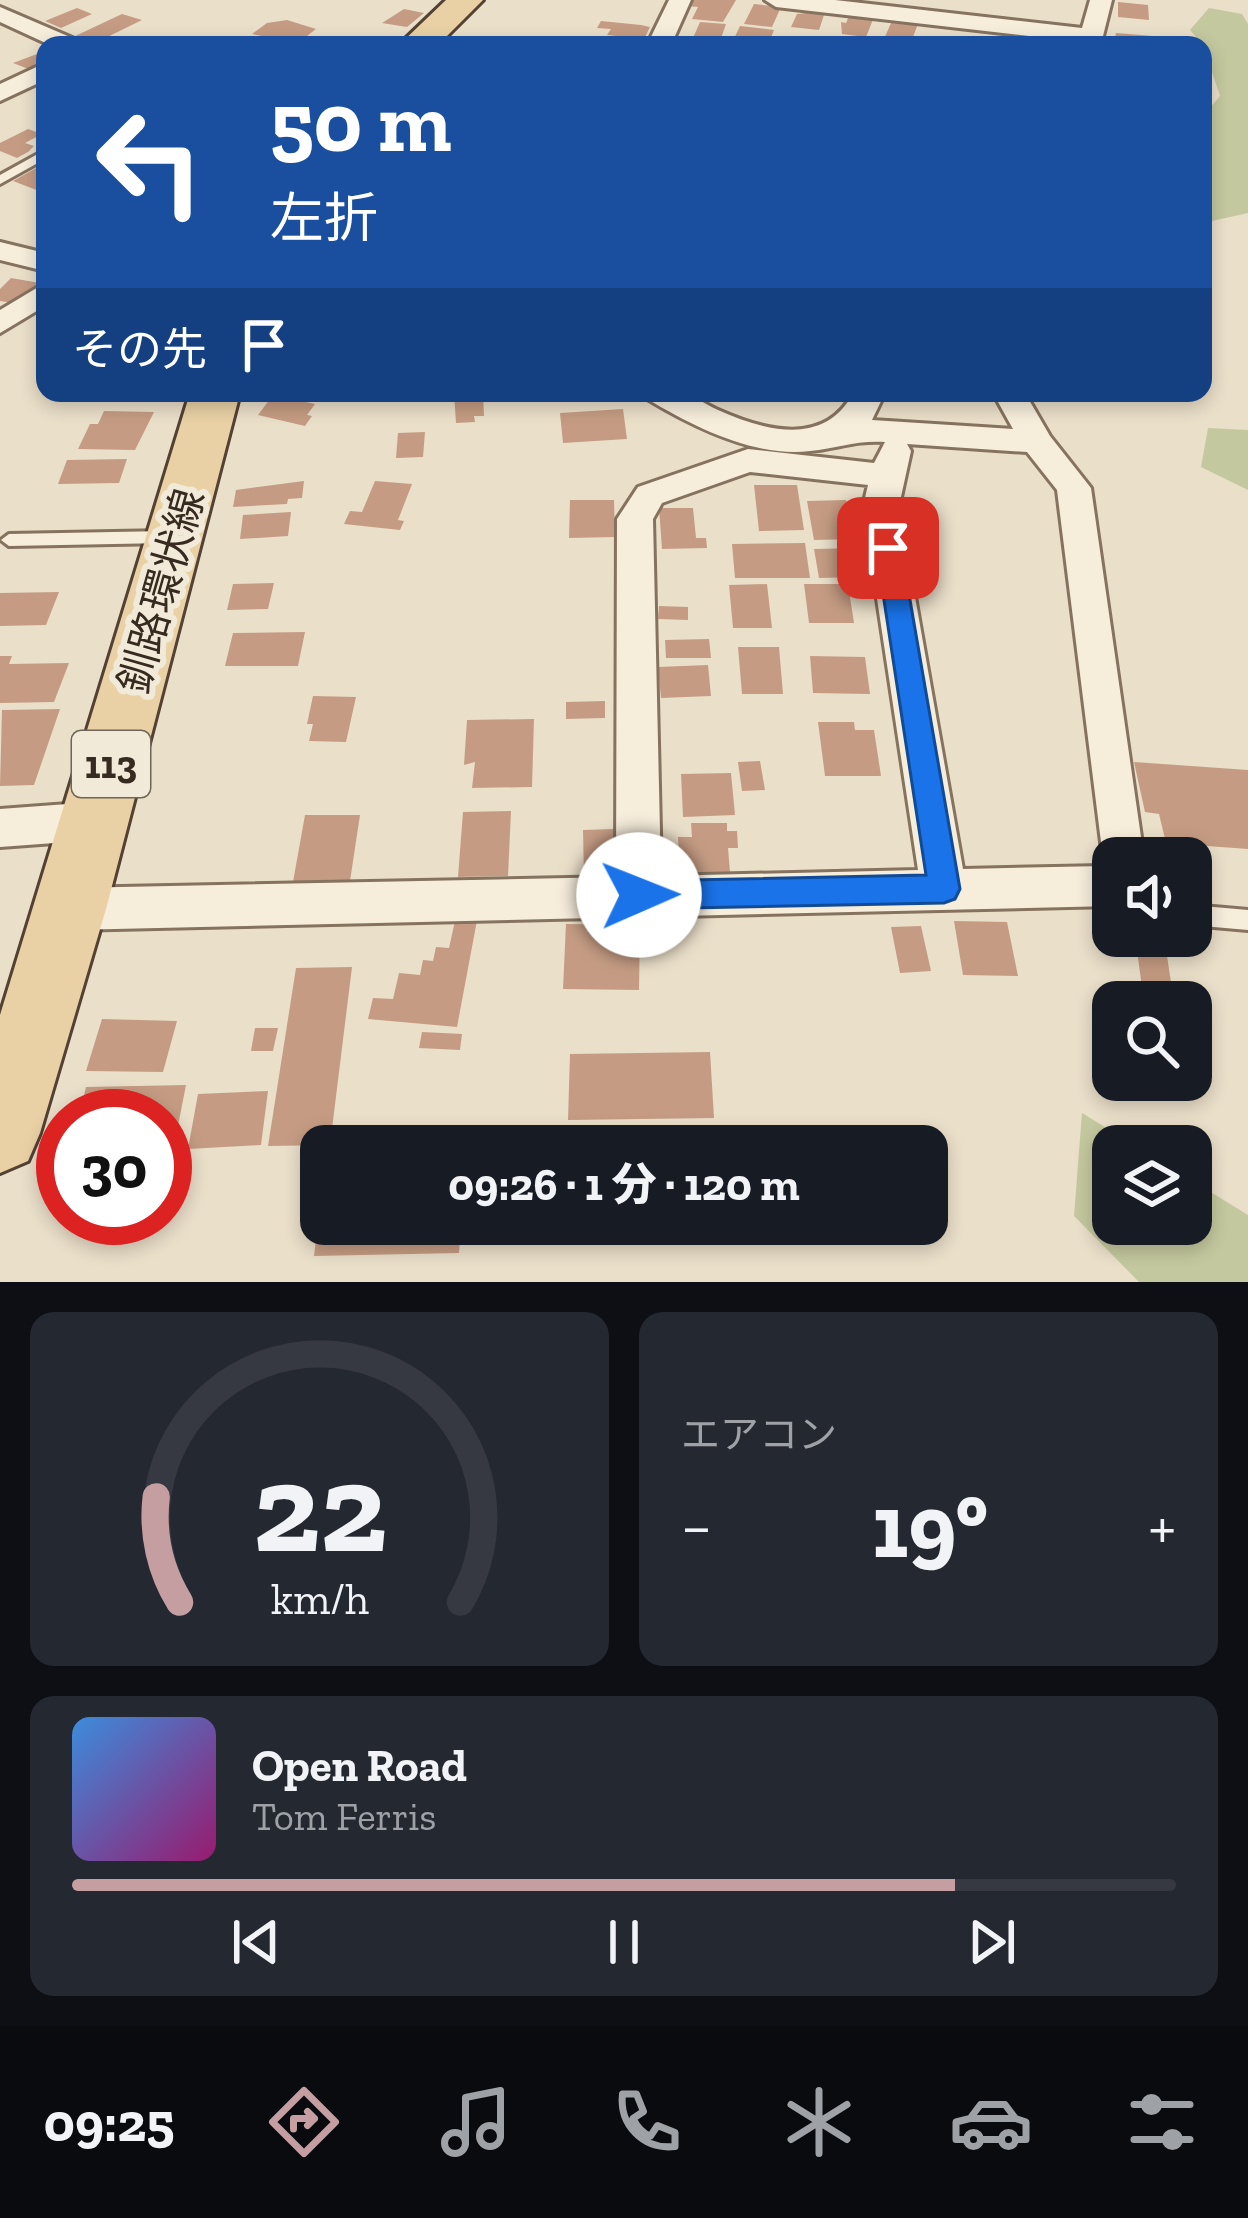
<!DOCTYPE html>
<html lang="ja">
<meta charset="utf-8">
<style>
body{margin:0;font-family:"Zilla Slab","Noto Sans JP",serif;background:#242831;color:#f1f3f6;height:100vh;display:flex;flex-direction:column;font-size:45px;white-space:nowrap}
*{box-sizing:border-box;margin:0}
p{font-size:39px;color:#9ea1a6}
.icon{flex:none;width:66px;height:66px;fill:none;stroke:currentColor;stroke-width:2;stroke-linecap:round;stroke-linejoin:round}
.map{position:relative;height:1282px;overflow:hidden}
.panel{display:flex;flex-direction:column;gap:30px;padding:30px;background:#0d0f14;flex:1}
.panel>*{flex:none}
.top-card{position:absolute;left:36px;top:36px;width:1176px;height:366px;border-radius:24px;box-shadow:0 6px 18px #0003;background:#1a4fa0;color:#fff;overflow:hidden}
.buttons{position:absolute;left:1092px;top:837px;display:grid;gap:24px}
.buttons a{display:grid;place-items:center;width:120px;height:120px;border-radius:24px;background:#171b24;box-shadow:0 6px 18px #0003;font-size:60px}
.speed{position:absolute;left:36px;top:1089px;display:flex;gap:24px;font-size:60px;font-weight:700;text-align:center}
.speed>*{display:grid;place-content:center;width:156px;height:156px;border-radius:50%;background:#171b24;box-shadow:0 6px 18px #0003;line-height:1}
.speed .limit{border:18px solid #d22;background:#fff;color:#111}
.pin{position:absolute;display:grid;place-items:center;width:102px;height:102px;color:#fff;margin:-51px;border-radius:24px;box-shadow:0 6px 18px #0006}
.me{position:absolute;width:132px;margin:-66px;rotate:89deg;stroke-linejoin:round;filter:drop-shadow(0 0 9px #0008)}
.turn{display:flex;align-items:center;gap:42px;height:252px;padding:0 36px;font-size:54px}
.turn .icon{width:156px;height:156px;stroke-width:2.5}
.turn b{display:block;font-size:84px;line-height:102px}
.then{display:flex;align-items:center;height:114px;padding:0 36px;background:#0003;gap:24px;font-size:45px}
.big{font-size:90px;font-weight:800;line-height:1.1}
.panel .card{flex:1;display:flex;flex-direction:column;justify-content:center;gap:18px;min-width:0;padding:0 42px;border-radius:24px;background:#242831}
.panel .dial{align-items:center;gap:0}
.dial svg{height:312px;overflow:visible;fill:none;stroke:#363941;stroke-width:7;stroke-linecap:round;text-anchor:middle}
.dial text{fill:#f1f3f6;stroke:none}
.song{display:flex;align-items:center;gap:36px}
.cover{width:144px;height:144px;border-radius:18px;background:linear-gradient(135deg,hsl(210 70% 55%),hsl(320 70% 35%))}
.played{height:12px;border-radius:6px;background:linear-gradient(90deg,#c49ea1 80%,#363941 80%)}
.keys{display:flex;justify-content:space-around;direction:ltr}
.heat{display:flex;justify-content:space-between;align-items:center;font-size:66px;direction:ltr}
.panel .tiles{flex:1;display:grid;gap:30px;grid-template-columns:1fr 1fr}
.card:last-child{grid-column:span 2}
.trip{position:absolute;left:300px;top:1125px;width:648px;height:120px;border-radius:24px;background:#171b24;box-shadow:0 6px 18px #0003;font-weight:800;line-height:120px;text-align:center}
.tab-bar{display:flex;height:192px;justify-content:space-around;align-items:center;background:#090b0e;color:#9ea1a6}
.tab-bar .icon{width:84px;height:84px}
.tab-bar .on{color:#c49ea1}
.tab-bar b{font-size:54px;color:#f1f3f6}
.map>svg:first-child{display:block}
</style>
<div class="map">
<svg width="1248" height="1282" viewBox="0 0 1248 1282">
<rect width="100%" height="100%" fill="#eadfc9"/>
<path fill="#c4c89e" d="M1209,8L1242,14L1248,24V213L1203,223V116L1220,96L1203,45L1190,30Z
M1208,428L1248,430V490L1201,467Z
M1082,1113L1136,1146H1113V1224H1191V1180L1248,1215V1282H1139L1074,1216Z"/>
<path fill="#c59c83" d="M690,0H736L723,22L692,19L698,7L687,6Z
M1118,2L1148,5L1149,20L1118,17Z
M754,4L781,7L772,27L744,24Z
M77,8L92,14L61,28L45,21Z
M404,9L424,13L407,27L382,23Z
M122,14L142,20L91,45L71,38Z
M797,14L807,13L824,15L819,30L791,27Z
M850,14L874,17L866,37L842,34L841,22L846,23Z
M287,20L316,29L298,43L252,34L267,23Z
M601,21L641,25L650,27L644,39L607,35L611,29L597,28Z
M700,22L726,24L720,41L693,38Z
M891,23L918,24L911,42L884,39Z
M740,26L774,30L768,45H731Z
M1116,33L1153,36L1168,40L1167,45L1114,43Z
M45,51V63L31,70L13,63Z
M28,129L42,134L25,143L34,146L28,152L17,158L0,151V143Z
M45,163V187L39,191L13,181Z
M11,278L40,283L20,304L0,301V289Z
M454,393H483L484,416H474L475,422L456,423Z
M273,395L315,404L307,415L312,416L305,426L258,415Z
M623,409L627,439L563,443L560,413Z
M104,411L154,412L135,450L78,449L90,424H98Z
M425,432L423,457L396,458L398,433Z
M127,459L119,483L58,484L67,460Z
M304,481L302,498L288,499L287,504L233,507L236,490Z
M375,481L412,484L398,520L404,521L400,530L344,524L350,511L362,512Z
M754,485H797L804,530L759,531Z
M570,500H614L615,537L569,538Z
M846,500L854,539L814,540L807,501Z
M659,508H693L696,538H706L707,548L662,549Z
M291,512L288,536L240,539L243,515Z
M805,543L810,578H735L732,544Z
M862,548L865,563H852L855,577L819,578L814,549Z
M274,583L268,609L227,610L233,584Z
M767,584L772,628H733L729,585Z
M804,584H848L854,623H809Z
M59,592L46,625L0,626V593Z
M659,606L688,607V620L658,619Z
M305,632L298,666H225L233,633Z
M709,639L711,658H666L665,640Z
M738,647H779L783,694H742Z
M0,656H12L9,664L69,663L54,702L0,703Z
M810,656L865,657L870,694L813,693Z
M708,665L711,696L661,698L658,667Z
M313,696L356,697L346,742L309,741L313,724H307Z
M605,701V718L566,719V702Z
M60,709L34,785L0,786L2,710Z
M534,719L532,787L472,788L475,762L464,765L467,720Z
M818,722H854L855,730H874L881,776H825Z
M760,761L765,790L742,791L738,762Z
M1134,762L1248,770V849L1166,843L1159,814L1145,812Z
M731,773L735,815L683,817L681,774Z
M511,811L508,876L458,877L463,812Z
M305,815H360L350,881L293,882Z
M691,823H727V831H737L738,848H728L731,884L695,885L694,872H680L678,837H692Z
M614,829L616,877L584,878L583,830Z
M457,912L478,915L457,1027L368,1019L373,998L393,999L399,973L420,975L423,960L433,961L436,947L449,948Z
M954,921L1007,922L1018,976L963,975Z
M566,924L640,925L639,990L563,989Z
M921,926L931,971L900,973L891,927Z
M1135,936H1164L1174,1002H1144Z
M352,967L330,1145L268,1146L296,968Z
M102,1019L177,1021L163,1072L86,1071Z
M255,1028H278L273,1051H251Z
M422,1032L462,1034L460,1050L419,1048Z
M710,1052L714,1118L568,1120L570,1054Z
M186,1085L173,1151H165V1116H79L86,1087Z
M268,1091L261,1145L188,1149L198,1094Z
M318,1224H461L459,1253L314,1256Z"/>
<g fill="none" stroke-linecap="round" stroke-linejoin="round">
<defs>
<path id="service" d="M45,150V159L0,184V175Z
M166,531L174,537L166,543L9,546L1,540L9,534Z
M1191,905L1248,910V930L1191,925Z"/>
<path id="minor" d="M669,0H691L671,45H647Z
M765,0H835L1082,28L1090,0H1112L1103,36L1091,43L776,7Z
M0,7L77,40L81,45H50L0,22Z
M45,63V80L0,101V84Z
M0,242L45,253V271L0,260Z
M45,283V306L0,333V310Z
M644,393C656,393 671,390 683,393C694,396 707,405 718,410C765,431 825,447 853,393H885L872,420L1013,429L993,393H1025L1050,436L1091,488L1144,858H1113V906L71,930L55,924L48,909L55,894L71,888L616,877L617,519L638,487L748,449L874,463L885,442C857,440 838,448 810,451C756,458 694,427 649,400ZM907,444L1027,452L1057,490L1104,866L963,869L899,506L911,451ZM750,472L868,485L863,506L918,870L661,876L653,519L662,503Z
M95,802L110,808L117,821L110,834L95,840L0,847V809Z"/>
<path id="primary" d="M446,0H483L438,45H399Z
M190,393H240L106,909L40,1133L28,1161L0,1173V1015Z"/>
</defs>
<use href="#service" stroke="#85725f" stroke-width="6"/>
<use href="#minor" stroke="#85725f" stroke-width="6"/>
<use href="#primary" stroke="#534133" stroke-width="6"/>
<use href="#service" fill="#f6eddb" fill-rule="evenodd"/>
<use href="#minor" fill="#f6eddb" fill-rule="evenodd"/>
<use href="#primary" fill="#e9d1a5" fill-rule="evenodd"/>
</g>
<path fill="#1a73e8" stroke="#114b97" stroke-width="3" d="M888,539L901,548L960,889L955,899L944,903L639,909L628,905L623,895L628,885L639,881L926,875L876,548Z"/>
<g text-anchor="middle" stroke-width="12" stroke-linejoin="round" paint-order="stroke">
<rect fill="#f2ead8" stroke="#6f6458" stroke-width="3" x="72" y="731" width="78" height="66" rx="9"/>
<g font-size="39" font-weight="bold" fill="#372b21">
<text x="111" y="778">113</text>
</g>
<g font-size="42" fill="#372b21" stroke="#f2ead8">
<text transform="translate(161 591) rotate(-74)" y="15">釧路環状線</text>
</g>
</g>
</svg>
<div class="buttons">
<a><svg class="icon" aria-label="sound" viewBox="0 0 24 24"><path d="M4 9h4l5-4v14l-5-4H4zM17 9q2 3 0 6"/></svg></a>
<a><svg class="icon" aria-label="search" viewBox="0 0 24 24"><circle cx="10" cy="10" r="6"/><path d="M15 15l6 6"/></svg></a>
<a><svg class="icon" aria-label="layers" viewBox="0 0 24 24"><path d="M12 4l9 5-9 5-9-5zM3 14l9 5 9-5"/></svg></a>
</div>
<div class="speed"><div class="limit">30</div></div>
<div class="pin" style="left:888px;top:548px;background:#d93025"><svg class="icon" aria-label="arrive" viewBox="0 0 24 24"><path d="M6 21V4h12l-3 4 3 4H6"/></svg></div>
<svg class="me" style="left:639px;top:895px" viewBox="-20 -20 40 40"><circle r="19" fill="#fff"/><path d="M0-13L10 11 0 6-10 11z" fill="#1a73e8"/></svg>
<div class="trip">09:26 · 1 分 · 120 m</div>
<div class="top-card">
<div class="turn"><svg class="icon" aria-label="left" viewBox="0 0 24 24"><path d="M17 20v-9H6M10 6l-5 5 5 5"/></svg><div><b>50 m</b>左折</div></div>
<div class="then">その先<svg class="icon" aria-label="arrive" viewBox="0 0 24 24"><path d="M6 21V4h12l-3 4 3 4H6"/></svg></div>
</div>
</div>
<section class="panel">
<div class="tiles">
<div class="card dial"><svg viewBox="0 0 100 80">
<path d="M14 69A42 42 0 1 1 86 69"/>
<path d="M14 69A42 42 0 0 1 8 42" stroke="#c49ea1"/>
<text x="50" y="56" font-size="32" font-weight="700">22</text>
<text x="50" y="72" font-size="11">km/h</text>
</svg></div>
<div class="card"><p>エアコン</p>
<div class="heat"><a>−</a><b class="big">19°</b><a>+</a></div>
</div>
<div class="card">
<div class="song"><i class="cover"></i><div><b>Open Road</b><p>Tom Ferris</p></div></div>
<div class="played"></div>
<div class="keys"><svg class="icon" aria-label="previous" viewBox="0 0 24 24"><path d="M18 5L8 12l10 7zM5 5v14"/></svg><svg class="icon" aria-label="pause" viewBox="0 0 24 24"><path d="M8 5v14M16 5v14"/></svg><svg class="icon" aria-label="next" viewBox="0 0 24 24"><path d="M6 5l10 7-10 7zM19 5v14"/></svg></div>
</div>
</div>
</section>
<nav class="tab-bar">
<b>09:25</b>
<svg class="icon on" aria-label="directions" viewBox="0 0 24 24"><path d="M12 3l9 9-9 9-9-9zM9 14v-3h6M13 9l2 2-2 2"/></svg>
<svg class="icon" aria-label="music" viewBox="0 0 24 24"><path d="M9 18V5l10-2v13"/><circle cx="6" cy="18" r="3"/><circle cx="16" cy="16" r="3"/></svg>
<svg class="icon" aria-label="phone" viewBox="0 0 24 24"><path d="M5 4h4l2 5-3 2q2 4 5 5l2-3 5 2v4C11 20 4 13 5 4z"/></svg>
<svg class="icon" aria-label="climate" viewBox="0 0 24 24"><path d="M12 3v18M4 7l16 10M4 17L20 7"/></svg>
<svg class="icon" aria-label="car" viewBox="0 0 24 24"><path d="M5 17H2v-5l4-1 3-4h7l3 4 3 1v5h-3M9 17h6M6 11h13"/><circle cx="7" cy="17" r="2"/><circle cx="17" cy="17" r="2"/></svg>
<svg class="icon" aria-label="filters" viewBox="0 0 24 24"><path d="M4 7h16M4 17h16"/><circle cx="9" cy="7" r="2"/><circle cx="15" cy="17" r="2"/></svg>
</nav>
